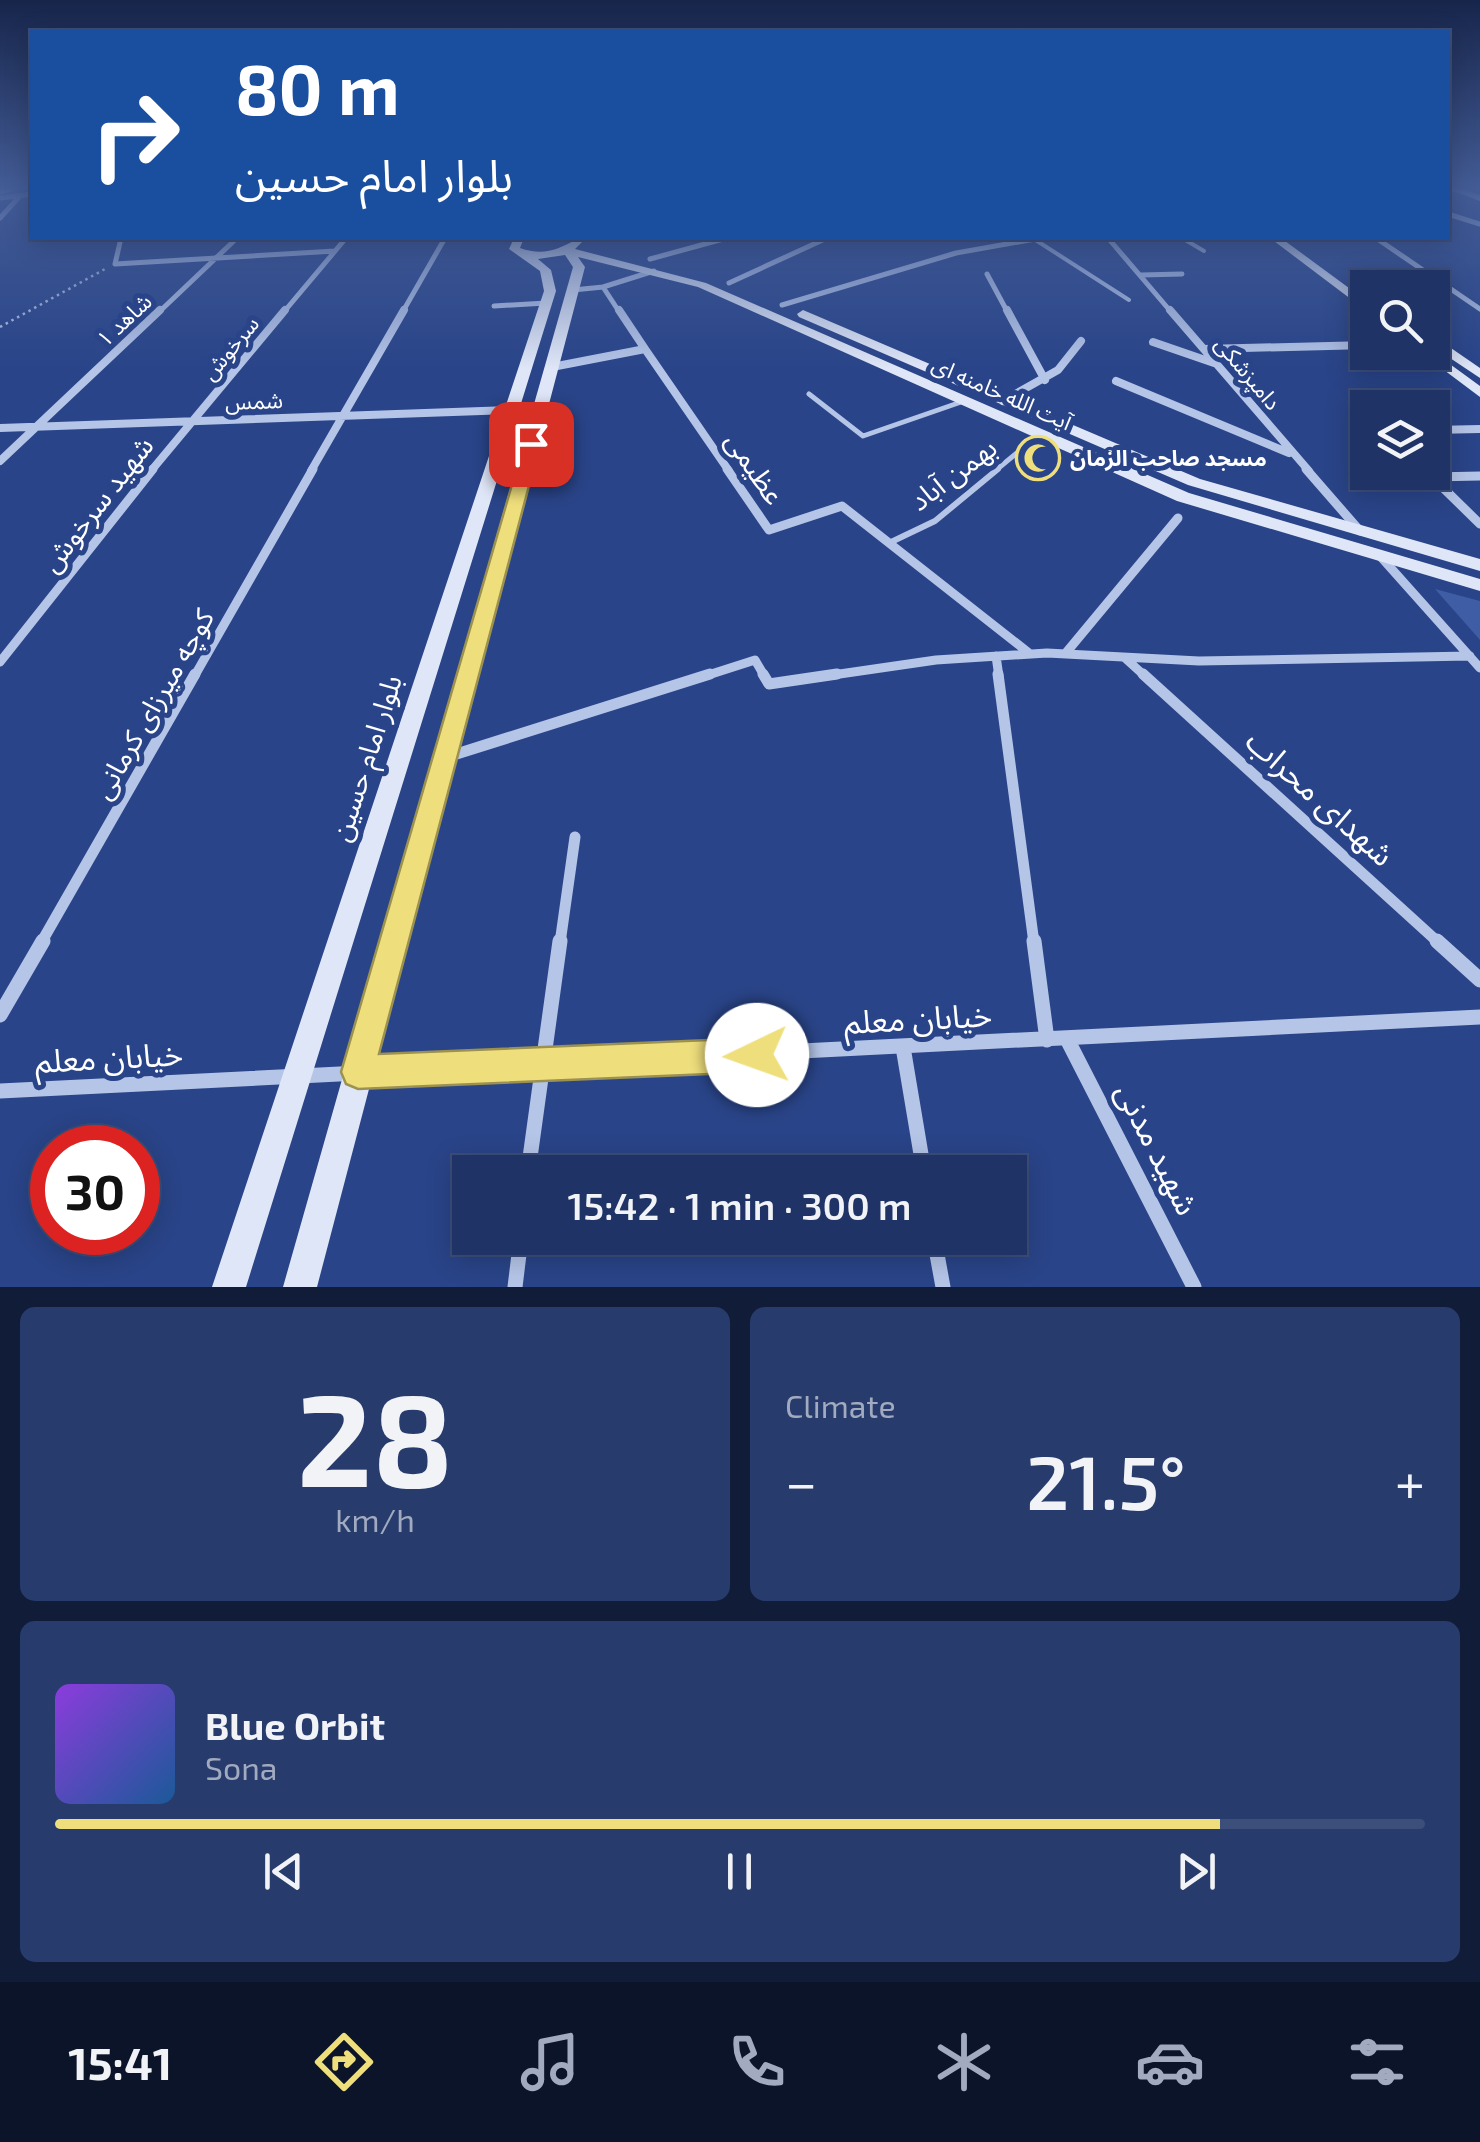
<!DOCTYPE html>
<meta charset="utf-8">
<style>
body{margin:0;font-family:"Exo 2","Noto Sans Arabic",sans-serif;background:#273b6c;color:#f1f3f6;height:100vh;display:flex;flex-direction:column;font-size:38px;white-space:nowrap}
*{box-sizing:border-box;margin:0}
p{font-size:32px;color:#a1aabf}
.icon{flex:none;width:55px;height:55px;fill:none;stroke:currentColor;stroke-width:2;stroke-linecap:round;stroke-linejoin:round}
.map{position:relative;height:1287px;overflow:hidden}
.sheet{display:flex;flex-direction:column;gap:20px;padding:20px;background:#111c38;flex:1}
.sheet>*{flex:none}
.top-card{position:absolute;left:30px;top:30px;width:1420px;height:210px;border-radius:0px;box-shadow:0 5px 25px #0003,0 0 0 2px #3c4e7a;background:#1a4fa0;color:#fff;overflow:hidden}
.tools{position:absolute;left:1350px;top:270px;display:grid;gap:20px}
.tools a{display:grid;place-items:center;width:100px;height:100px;border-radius:0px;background:#1f3366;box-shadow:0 5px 25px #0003,0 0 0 2px #3c4e7a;font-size:50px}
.speed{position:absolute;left:30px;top:1125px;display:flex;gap:20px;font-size:50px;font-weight:700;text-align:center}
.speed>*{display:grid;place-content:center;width:130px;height:130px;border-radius:50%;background:#1f3366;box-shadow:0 5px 25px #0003,0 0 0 2px #3c4e7a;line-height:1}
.speed .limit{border:15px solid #d22;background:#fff;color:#111}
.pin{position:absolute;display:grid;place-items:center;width:85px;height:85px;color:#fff;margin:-42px;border-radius:20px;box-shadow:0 5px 15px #0006}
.me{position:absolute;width:110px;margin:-55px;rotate:267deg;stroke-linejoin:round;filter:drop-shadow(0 0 8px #0008)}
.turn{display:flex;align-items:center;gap:35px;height:210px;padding:0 40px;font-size:45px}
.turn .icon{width:130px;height:130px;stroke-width:2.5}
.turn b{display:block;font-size:70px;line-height:85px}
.big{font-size:75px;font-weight:600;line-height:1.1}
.sheet .card{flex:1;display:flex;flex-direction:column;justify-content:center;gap:15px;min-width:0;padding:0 35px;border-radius:15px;background:#273b6c}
.sheet .dial{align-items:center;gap:0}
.dial b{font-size:130px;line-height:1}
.song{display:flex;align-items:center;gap:30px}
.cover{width:120px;height:120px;border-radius:15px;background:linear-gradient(135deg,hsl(270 70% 55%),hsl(210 70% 35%))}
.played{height:10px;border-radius:5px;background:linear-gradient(90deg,#efdf7c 85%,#3c4e7a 85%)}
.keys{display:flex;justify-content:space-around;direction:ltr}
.heat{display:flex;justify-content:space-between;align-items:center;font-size:55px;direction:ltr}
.sheet .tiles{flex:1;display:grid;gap:20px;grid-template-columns:1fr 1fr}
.card:last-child{grid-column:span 2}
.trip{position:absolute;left:452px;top:1155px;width:575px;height:100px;border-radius:0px;background:#1f3366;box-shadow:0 5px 25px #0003,0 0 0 2px #3c4e7a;font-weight:600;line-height:100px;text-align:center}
.tab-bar{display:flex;height:160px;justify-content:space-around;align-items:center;background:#0c1429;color:#a1aabf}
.tab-bar .icon{width:70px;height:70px}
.tab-bar .current{color:#efdf7c}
.tab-bar b{font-size:45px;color:#f1f3f6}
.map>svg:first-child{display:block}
</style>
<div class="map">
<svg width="1480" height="1287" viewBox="0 0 1480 1287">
<rect width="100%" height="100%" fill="#294488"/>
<path fill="#3e5da4" d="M1435,589L1480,601V640Z"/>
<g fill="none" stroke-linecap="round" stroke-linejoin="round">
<path stroke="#b5c5e8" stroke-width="2.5" stroke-dasharray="2.5 4" stroke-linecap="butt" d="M0,327L105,269"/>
<path stroke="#b5c5e8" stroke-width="4" d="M1182,238L1204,251
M1034,239L1129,300"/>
<path stroke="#b5c5e8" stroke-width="5" d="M809,394L863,436L964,401
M995,471L1040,434"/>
<path stroke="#b5c5e8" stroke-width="6" d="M889,543L935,521L998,469"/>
<path stroke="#b5c5e8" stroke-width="5" d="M0,198L32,194
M1448,214L1480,224
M0,218L19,197
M121,238L115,264L335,251
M1108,238L1172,313
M1376,238L1480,309
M650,259L727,238
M987,274L1008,313
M1141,275L1182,274
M729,283L827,238
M573,290L603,287
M782,305L956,253L1041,238
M494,306L546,303
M158,313L237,238
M283,313L346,238
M402,313L445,238
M620,313L603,287L654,271"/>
<path stroke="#b5c5e8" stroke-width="8" d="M619,310L645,349
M1007,310L1045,380
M1170,310L1309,471
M1153,342L1214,363
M1204,349L1368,345
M552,367L645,349L729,471
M1116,381L1289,453
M1003,401L1058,370L1081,341
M0,428L510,410
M1432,430L1480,429
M0,461L160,310
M151,471L285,310
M311,471L404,310"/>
<path stroke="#b5c5e8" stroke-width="9" d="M727,469L769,530L842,506L1029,653
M1306,469L1360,531
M1480,476L1432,477L1480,524
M1381,557L1480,668
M1065,654L1178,518
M996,656L999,677
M1125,658L1146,677
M0,662L153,469
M194,677L313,469
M702,677L755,660L765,677
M819,677L936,660L1047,653L1199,661L1470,656"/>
<path stroke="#b5c5e8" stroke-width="11" d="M763,674L769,684L837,674
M998,674L1034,943
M1143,674L1439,943
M447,757L710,674
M41,943L195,674
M560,943L575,837"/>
<path stroke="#b5c5e8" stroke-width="15" d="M1034,941L1047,1040
M1437,941L1480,980
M0,1015L43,941
M1067,1039L1194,1287
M903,1047L924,1172
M0,1091L1480,1017
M528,1172L560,941
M934,1238L943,1287
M515,1287L521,1238"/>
<path fill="#dfe6f7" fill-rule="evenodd" d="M0,189H17L0,195Z
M1448,189H1463L1480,195V201Z
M514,238H524L520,248C543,256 557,250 577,239L582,242L575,249L706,283L1189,493L1480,579V591L1177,501L698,287L578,257L585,267L317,1287H283L573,267L565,255L538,259L551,270L556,291L246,1287H212L544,291L540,271L509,249Z
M1270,238H1281L1368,302V312Z
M803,310L1200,479L1480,559V571L1188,485L799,317L797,314Z
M1432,335L1480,368V378L1432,346Z
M1432,351L1480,386V397L1420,352Z"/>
</g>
<linearGradient id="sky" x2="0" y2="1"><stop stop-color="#17254b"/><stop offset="0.51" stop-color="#435c96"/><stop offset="1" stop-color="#435c96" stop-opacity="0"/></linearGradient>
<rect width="1480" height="369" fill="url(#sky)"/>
<path fill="#efdf7c" stroke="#9b9151" stroke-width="2.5" d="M525,440L540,444L379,1054L757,1038L769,1043L774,1055L769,1067L757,1072L358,1089L346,1084L341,1072Z"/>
<defs>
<symbol id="mosque-ring" viewBox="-11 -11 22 22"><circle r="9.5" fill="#294488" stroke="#efdf7c" stroke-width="1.5"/><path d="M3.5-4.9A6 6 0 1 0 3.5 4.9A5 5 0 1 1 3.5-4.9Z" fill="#efdf7c"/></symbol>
</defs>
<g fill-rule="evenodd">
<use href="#mosque-ring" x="1013" y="433" width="50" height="50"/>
</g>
<g text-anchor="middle" stroke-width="10" stroke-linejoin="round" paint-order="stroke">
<g font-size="22" fill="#fff" stroke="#294488">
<text transform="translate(124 320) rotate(-43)" y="8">شاهد ۱</text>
<text transform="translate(230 348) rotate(-50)" y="8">سرخوش</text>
<text transform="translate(1248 373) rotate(50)" y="8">دامپزشکی</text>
<text transform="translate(1002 393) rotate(24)" y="8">آیت الله خامنه ای</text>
<text transform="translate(254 401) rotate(-2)" y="8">شمس</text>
</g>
<g font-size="22" font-weight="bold" fill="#fff" stroke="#294488" text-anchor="start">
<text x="1070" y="466">مسجد صاحب الزمان</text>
</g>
<g font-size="28" fill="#fff" stroke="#294488">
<text transform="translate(755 468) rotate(56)" y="10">عظیمی</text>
<text transform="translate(953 474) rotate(-37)" y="10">بهمن آباد</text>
<text transform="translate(97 504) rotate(-52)" y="10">شهید سرخوش</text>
<text transform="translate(153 704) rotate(-60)" y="10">کوچه میرزای کرمانی</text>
<text transform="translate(366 758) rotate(-72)" y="10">بلوار امام حسین</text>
</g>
<g font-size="32" fill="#fff" stroke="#294488">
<text transform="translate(1320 798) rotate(42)" y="11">شهدای محراب</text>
<text transform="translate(918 1019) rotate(-3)" y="11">خیابان معلم</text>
<text transform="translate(109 1058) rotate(-3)" y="11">خیابان معلم</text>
<text transform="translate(1157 1149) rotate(63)" y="11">شهید مدنی</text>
</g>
</g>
</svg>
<div class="tools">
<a><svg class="icon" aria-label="search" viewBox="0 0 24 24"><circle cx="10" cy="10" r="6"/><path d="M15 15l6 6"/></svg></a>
<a><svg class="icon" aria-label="layers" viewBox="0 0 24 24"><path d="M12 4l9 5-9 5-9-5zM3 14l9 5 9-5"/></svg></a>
</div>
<div class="speed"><div class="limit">30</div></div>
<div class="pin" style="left:531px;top:444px;background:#d93025"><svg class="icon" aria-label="arrive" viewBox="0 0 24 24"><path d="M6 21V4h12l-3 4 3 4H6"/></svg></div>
<svg class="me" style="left:757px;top:1055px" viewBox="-20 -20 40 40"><circle r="19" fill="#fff"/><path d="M0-13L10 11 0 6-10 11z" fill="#efdf7c"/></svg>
<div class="trip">15:42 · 1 min · 300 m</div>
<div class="top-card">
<div class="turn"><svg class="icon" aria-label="right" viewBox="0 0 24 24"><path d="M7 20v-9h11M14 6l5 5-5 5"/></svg><div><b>80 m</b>بلوار امام حسین</div></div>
</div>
</div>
<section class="sheet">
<div class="tiles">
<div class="card dial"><b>28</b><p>km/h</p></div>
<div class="card"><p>Climate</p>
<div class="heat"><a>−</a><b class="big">21.5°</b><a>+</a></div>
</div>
<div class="card">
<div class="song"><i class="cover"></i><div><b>Blue Orbit</b><p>Sona</p></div></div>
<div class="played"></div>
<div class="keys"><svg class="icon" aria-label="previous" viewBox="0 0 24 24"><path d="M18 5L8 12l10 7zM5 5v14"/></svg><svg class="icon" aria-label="pause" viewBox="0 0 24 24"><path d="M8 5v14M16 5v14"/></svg><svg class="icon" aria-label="next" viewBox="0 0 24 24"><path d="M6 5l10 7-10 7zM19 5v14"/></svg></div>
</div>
</div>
</section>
<nav class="tab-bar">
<b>15:41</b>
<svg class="icon current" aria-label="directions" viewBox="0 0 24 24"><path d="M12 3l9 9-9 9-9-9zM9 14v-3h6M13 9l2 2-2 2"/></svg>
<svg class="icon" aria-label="music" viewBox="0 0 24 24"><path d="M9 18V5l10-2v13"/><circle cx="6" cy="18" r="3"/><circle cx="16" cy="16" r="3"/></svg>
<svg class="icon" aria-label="phone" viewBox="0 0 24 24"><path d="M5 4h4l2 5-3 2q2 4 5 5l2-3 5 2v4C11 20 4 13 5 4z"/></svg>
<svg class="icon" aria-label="climate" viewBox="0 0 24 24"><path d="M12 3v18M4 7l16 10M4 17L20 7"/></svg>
<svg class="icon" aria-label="car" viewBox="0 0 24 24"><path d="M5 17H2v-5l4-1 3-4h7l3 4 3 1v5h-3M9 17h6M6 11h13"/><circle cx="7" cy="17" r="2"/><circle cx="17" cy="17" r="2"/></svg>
<svg class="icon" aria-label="filters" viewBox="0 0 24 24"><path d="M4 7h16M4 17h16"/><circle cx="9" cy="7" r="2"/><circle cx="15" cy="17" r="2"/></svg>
</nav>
